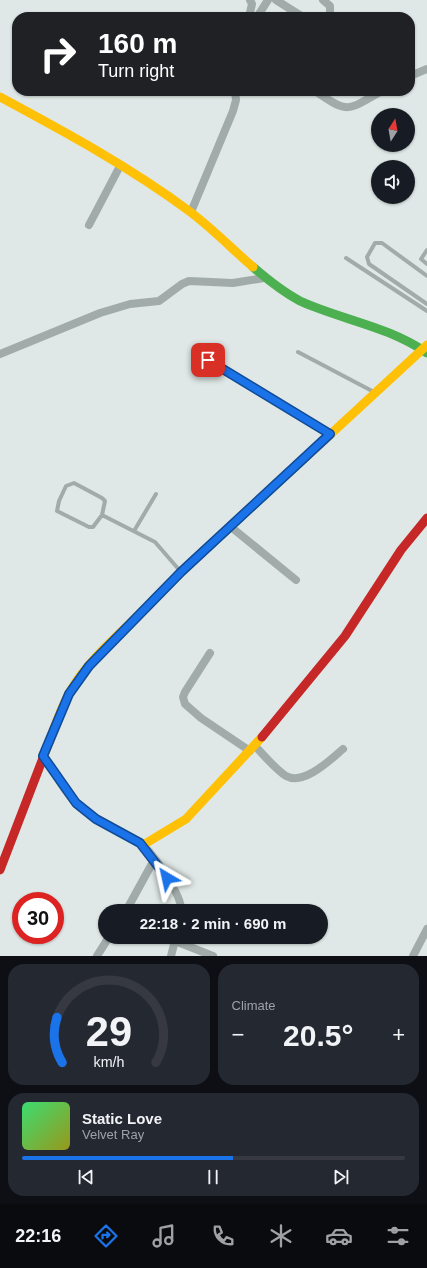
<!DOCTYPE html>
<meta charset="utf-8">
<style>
body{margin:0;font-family:Arial,sans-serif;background:#242831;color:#f1f3f6;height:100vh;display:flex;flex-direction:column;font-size:15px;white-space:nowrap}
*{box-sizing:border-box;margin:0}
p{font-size:13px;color:#9ea1a6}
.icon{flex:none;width:22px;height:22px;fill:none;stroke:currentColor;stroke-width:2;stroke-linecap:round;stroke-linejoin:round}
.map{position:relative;height:956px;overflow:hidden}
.sheet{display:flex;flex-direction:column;gap:8px;padding:8px;background:#0d0f14;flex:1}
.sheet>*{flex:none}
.guide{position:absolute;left:12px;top:12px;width:403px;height:84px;border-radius:16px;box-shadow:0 1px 3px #0004;background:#202124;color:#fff;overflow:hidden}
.needle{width:26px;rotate:11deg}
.controls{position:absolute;left:371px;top:108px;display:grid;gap:8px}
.controls a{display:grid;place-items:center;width:44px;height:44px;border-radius:50%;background:#171b24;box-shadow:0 1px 3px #0004;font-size:20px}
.speed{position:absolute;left:12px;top:892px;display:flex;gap:8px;font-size:20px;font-weight:700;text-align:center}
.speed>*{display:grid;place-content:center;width:52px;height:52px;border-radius:50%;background:#171b24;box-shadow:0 1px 3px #0004;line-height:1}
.speed .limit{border:6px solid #d22;background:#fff;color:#111}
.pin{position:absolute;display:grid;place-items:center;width:34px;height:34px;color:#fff;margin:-17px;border-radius:8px;box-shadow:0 2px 6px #0006}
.me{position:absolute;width:44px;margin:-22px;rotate:324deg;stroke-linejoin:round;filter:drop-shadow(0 0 3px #0008)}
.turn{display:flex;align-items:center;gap:14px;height:84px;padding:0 20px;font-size:18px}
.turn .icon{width:52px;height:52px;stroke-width:2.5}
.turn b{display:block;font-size:28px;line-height:34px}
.big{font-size:30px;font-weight:800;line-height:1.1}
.sheet .widget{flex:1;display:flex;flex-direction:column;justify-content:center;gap:6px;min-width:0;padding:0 14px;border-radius:16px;background:#242831}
.sheet .dial{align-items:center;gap:0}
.dial svg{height:104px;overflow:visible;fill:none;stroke:#363941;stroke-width:7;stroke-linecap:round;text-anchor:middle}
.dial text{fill:#f1f3f6;stroke:none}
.song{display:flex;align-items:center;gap:12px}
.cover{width:48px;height:48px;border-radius:6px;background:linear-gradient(135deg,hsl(140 70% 55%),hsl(60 70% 35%))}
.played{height:4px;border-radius:2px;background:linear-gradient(90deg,#1a73e8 55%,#363941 55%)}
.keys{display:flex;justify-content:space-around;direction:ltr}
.heat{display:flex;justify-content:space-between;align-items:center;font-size:22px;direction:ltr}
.sheet .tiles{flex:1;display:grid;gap:8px;grid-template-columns:1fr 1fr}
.widget:last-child{grid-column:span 2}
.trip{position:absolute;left:98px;top:904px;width:230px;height:40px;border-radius:20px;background:#171b24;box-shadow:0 1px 3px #0004;font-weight:800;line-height:40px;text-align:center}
.tab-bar{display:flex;height:64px;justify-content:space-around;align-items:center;background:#090b0e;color:#9ea1a6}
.tab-bar .icon{width:28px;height:28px}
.tab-bar .on{color:#1a73e8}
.tab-bar b{font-size:18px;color:#f1f3f6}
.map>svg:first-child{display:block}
</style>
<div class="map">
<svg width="427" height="956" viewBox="0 0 427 956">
<rect width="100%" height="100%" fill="#dfe8e6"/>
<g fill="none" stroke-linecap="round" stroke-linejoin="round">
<path stroke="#a1acaa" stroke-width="4" d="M427,250L421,259L427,264
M346,258L427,311
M427,276L382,243H375L367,257L369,264L427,304
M195,352L330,434
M298,352L374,392
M74,483L102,498L105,501L102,515L93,527H89L57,511L59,501L66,486Z
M102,515L155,542L181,572
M134,531L156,494"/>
<path stroke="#a1acaa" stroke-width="8" d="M276,0L303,17
M323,0L330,6V17
M249,17L252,4L250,0
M257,17L268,0
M410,76L427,69
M315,91C350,115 347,110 382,91
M191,212L233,111L236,100L235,91
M89,225L120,166
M0,354L100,313L130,304L159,301L182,284L189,281L233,283L264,278
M231,527L296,580
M210,653L185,692L183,697L185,704L201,718L250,751
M255,746C264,755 275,769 286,776C304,786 331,759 343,749
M43,756C55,773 65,794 81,808C99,824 122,830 141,844C153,852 183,897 181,911
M126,911L154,860
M175,941L213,956
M97,956L109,937
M171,956L176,937
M413,956L427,929"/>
<path stroke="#4caf50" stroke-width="9" d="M253,267C268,280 283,292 300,301C342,320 388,326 427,353
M146,608L181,572L308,455"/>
<path stroke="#ffc107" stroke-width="9" d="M0,97C65,132 130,167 189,211C212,228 232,249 253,267
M308,455L427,345
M43,758C53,733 61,704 76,682C94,655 123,631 146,608
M143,845L186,819L262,737"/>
<path stroke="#c62828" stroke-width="9" d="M262,737L345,636L401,550L427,518
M0,870L43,758"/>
</g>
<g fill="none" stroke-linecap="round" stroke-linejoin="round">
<defs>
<path id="route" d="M167,878L140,843L96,819L76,803L43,756L69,694L89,666L181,572L330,434L208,360"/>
</defs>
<use href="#route" stroke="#114b97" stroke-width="10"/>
<use href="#route" stroke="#1a73e8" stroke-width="7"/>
</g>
</svg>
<div class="controls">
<a><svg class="needle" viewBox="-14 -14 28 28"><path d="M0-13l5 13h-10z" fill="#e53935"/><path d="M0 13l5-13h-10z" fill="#9ea1a6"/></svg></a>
<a><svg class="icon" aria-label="sound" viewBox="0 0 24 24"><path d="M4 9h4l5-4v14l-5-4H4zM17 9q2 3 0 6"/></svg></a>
</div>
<div class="speed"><div class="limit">30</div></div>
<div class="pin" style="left:208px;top:360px;background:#d93025"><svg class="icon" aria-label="arrive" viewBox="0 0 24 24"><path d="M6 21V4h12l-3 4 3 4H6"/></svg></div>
<svg class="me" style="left:167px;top:878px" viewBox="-20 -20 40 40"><path d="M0-17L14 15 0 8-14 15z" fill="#1a73e8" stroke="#fff" stroke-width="4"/></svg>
<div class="trip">22:18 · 2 min · 690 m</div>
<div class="guide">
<div class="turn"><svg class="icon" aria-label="right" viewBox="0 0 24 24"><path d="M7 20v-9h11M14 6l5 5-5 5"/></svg><div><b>160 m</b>Turn right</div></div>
</div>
</div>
<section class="sheet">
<div class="tiles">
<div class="widget dial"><svg viewBox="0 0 100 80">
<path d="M14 69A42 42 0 1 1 86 69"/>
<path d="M14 69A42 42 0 0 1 10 34" stroke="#1a73e8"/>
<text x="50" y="56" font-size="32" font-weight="700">29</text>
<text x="50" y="72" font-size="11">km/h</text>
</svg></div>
<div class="widget"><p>Climate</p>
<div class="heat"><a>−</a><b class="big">20.5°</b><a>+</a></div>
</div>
<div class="widget">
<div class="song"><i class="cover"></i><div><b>Static Love</b><p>Velvet Ray</p></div></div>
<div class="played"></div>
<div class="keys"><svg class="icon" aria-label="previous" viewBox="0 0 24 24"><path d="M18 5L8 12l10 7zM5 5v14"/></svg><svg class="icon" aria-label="pause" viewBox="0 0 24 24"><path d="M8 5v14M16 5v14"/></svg><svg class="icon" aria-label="next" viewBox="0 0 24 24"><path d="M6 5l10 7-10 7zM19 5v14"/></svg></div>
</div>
</div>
</section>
<nav class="tab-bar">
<b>22:16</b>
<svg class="icon on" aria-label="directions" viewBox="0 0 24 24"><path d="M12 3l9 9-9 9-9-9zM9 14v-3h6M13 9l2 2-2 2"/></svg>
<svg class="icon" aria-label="music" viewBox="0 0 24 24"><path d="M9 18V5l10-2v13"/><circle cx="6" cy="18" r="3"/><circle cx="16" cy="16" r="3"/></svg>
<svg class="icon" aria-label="phone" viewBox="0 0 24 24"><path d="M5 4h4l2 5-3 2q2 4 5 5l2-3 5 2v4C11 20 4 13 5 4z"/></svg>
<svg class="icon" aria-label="climate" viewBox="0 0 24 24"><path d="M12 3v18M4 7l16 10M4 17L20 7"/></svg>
<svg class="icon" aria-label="car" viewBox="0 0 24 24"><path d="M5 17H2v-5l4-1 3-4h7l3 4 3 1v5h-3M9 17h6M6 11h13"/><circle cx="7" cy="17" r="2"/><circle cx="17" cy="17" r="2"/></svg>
<svg class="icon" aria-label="filters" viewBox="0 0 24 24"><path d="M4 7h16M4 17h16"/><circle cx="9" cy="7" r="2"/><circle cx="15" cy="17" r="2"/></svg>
</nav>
